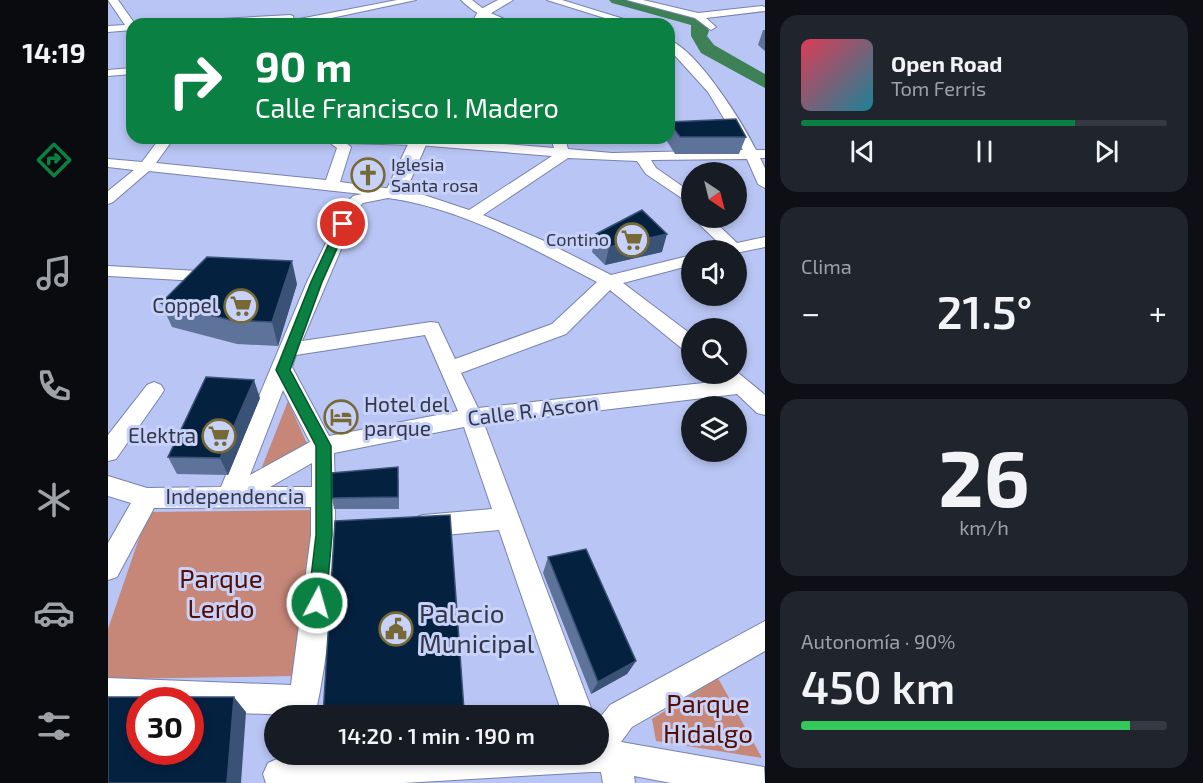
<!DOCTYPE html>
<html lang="es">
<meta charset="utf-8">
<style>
body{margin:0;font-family:"Exo 2",sans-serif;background:#20242c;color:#f1f3f6;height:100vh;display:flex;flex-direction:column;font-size:22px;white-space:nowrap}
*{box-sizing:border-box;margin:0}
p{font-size:20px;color:#9ea1a6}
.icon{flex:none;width:33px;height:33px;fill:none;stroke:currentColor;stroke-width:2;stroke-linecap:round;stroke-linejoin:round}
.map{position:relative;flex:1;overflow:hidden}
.panel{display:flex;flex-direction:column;gap:15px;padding:15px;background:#0d0f14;width:438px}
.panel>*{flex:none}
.top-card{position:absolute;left:18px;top:18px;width:549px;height:126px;border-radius:18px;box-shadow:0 3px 9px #0003;background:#0b8043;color:#fff;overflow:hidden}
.needle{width:39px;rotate:145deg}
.controls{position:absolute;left:573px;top:162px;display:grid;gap:12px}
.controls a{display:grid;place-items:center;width:66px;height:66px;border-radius:50%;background:#171b24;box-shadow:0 3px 9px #0003;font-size:30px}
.speed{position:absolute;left:18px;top:687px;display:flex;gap:12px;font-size:30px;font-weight:700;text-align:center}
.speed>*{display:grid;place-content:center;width:78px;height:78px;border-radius:50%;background:#171b24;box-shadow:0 3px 9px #0003;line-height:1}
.speed .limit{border:9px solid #d22;background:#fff;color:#111}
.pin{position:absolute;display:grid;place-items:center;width:51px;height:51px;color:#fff;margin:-26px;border:3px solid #fff;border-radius:50%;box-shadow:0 2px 6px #0007}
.me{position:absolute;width:66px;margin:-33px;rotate:6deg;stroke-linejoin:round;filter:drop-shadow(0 0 4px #0008)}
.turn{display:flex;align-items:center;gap:21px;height:126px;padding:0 30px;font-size:27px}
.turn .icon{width:78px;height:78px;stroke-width:2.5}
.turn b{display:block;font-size:42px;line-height:51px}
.big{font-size:45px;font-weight:600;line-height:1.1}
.panel .card{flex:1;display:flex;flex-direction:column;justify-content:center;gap:9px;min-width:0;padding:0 21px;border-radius:18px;background:#20242c}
.panel .dial{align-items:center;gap:0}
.dial b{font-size:78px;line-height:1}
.song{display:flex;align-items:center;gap:18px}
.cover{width:72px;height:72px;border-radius:9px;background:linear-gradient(135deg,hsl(350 70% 55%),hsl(190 70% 35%))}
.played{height:6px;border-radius:3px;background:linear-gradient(90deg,#0b8043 75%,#363941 75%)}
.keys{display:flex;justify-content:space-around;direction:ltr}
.heat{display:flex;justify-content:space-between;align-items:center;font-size:33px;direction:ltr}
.charge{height:9px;border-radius:4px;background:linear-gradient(90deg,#34c759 90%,#363941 0)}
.trip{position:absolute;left:156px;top:705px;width:345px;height:60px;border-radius:30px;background:#171b24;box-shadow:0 3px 9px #0003;font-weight:600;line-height:60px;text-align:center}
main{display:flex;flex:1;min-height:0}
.tabs{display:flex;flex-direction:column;width:108px;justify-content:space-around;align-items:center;background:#090b0e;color:#9ea1a6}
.tabs .icon{width:42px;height:42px}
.tabs .selected{color:#0b8043}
.tabs b{font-size:27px;color:#f1f3f6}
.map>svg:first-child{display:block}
</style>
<main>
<nav class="tabs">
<b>14:19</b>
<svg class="icon selected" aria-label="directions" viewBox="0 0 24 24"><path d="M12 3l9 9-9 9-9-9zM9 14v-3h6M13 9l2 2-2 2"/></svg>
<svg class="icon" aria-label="music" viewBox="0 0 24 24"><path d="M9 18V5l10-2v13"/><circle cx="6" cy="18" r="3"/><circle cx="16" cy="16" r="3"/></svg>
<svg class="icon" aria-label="phone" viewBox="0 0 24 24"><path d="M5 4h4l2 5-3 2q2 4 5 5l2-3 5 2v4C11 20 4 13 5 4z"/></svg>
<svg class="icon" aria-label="climate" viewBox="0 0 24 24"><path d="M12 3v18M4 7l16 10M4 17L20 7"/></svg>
<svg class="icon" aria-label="car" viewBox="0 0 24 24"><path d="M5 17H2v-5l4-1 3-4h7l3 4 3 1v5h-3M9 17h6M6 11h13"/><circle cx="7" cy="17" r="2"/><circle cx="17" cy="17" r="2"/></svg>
<svg class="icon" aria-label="filters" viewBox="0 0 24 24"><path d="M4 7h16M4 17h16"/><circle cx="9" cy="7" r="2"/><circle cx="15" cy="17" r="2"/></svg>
</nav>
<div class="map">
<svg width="657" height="783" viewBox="0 0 657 783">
<rect width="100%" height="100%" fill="#b9c5f4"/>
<path fill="#c68778" d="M180,401L201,448L152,472Z
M207,510L187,676L0,679V629L40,512Z
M610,678L654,758L548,741L544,719Z"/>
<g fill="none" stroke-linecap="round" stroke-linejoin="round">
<path fill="#3e8156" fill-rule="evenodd" d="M501,0H526L597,19L601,31L599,36L606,45L657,74V88L593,53L583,36V25L504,3Z"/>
<defs>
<path id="minor" d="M0,0H10L27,24H24V30L0,32V26L17,25Z
M289,0H308L195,24H181V21L75,24L80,21L182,15L185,16L186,20Z
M353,0H364L378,11L408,24C387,24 368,15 353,0Z
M439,0H454L532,24H516Z
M519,0H535L590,13L654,6L657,7V11L598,18L608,27L603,30L587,18Z
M561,40C589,50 635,123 648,150H657V158H652L657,168V188L650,184L639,159L543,160L548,168L584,193V202L581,203L538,174L529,161L460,158L375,215L434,240L503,275L584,255V265L515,283L584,335V353L577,351L502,290L458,334L353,373L370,408L613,381L609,374H628V371L657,395V415L649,413L629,394L376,424L486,716H455L391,530L315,537L306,534L302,526L306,518L315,515L384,509L356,427L226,453C229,541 226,629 207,716L82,711V700H32V709L0,708V678L183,685L203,535V507L46,508L9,577L0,580V543L23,503L0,496V476L39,488L113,487L199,282L236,205L245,196L254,194L41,171L5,202L0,204V191L26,170L0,167V159L34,162L52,138H66L48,163L218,180L229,148L215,138H323L446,148L443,138H457L460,149L504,153L635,150L600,92L561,49ZM238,143L310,145L444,156L361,210L307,192L232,182L243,147ZM280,198C354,208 423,248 489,282L444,324L347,359L330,323L323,322L194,341L251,207L255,203ZM317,335L350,411L221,436L184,367L188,355ZM175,390L202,442L142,475ZM204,463V487H162Z
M24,68V74L0,76V70Z
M591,218H603L629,243L657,237V247L628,253V250H611L614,246L591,224L589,221Z
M0,266L109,272L118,277L109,282L0,276Z
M46,382L53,385L56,390L53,395L8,459L0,461V435L39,385Z
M657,621V651L524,727L513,742L656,767L657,783H563L526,776L527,783H495L493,772H483L295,783H158L155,774L160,763L171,758L228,754H490V720L502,705Z"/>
<path id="major" d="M390,0H405L380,15L375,24H363L371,10Z
M303,138H321L297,193L294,197H280L277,193Z"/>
</defs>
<use href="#minor" stroke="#7782ae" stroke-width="2"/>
<use href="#major" stroke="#7782ae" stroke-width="2"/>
<use href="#minor" fill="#fff" fill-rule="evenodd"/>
<use href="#major" fill="#fff" fill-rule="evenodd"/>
</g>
<path fill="#5e739a" d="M655,30H657V51L650,45Z
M561,122L638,137L631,154H567L557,138H561Z
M488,234L554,252L497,265L484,252Z
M189,284L170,346L129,344L64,327L53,303Z
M152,398L120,475L69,474L60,457Z
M291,479V509H226L224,498Z
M440,557L528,661L519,674L483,694L435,573Z
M356,710V716H215Z"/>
<path fill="#3a5276" d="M559,234L554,252L497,265L501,247Z
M184,261L189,284L170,346L164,322Z
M146,380L152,398L120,475L112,458Z
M528,661L519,674L483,694L490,682Z
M126,697L138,712L133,783H119Z"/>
<path fill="#042140" stroke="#3a5276" stroke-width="1.5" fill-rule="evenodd" d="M628,119L638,137H572L561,122Z
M534,210L559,234L501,247L488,234Z
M99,257L184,261L164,322L122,320L53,303Z
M98,377L146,380L112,458L60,457Z
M290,467V497L224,498V473Z
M342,515L356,710L263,716H215L227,521Z
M478,549L528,661L490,682L440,557Z
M0,697H126L119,783H0ZM32,700H82V752H32Z"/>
<path fill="#0b8043" stroke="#07532c" stroke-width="1.5" d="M235,221L240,224L214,282L182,370L223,446L224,535L218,603L215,609L209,612L202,609L200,603L208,535V446L168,370L203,282L230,224Z"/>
<defs>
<symbol id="church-ring" viewBox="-11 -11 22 22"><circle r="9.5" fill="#c8d2f9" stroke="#776936" stroke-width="1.5"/><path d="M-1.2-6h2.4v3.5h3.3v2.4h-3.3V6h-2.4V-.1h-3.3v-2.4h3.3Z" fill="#776936"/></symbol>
<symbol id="supermarket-ring" viewBox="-11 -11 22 22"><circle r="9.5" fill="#c8d2f9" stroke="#776936" stroke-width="1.5"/><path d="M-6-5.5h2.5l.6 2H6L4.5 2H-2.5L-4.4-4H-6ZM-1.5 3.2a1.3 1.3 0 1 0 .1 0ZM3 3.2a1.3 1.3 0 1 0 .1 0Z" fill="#776936"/></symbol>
<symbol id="hotel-ring" viewBox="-11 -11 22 22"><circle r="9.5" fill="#c8d2f9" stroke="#776936" stroke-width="1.5"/><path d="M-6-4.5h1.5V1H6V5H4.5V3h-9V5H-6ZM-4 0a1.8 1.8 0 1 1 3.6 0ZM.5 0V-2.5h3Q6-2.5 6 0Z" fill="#776936"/></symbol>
<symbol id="civic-ring" viewBox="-11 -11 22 22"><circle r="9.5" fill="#c8d2f9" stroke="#776936" stroke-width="1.5"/><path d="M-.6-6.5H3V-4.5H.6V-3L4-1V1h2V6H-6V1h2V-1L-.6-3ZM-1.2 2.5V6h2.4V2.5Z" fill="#776936"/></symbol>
</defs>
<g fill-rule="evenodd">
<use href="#church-ring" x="241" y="156" width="38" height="38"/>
<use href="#supermarket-ring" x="505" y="221" width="38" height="38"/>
<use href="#supermarket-ring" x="114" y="287" width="38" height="38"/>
<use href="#hotel-ring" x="214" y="398" width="38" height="38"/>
<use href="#supermarket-ring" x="92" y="417" width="38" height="38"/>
<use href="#civic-ring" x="269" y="610" width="38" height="38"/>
</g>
<g text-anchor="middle" stroke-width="6" stroke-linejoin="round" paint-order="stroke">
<g font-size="18" fill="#32374a" stroke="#c8d2f9" text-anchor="start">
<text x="283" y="171">Iglesia<tspan x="283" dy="21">Santa rosa</tspan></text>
<text x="501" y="246" text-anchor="end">Contino</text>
</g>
<g font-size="21" fill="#32374a" stroke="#c8d2f9" text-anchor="end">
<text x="110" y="313">Coppel</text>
<text x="256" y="412" text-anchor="start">Hotel del<tspan x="256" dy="24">parque</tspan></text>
<text x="88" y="443">Elektra</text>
</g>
<g font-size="21" fill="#32374a" stroke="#c8d2f9">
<text transform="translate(425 411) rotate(-7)" y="7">Calle R. Ascon</text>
<text x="127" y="504">Independencia</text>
</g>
<g font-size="26" fill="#520e02" stroke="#c8d2f9">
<text x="113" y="588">Parque<tspan x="113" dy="30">Lerdo</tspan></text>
<text x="600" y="713">Parque<tspan x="600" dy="30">Hidalgo</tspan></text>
</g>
<g font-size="26" fill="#32374a" stroke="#c8d2f9" text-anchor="start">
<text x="311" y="623">Palacio<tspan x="311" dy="30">Municipal</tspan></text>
</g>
</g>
</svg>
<div class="controls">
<a><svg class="needle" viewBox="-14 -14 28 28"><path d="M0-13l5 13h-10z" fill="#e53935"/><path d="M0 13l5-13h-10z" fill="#9ea1a6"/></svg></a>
<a><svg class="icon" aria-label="sound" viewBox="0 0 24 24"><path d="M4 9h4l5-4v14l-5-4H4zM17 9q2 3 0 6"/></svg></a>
<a><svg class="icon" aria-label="search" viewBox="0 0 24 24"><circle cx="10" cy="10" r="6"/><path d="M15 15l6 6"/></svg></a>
<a><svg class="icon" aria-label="layers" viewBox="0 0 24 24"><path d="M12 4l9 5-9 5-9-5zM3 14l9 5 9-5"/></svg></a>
</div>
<div class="speed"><div class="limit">30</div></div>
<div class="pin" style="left:235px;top:224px;background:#d93025"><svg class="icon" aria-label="arrive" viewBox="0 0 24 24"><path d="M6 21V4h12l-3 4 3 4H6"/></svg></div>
<svg class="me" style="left:209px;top:603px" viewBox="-20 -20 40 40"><circle r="17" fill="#0b8043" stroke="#fff" stroke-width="3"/><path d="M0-11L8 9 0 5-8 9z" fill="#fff"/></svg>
<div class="trip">14:20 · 1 min · 190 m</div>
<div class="top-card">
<div class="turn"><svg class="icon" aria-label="right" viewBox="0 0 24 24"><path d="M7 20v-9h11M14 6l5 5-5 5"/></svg><div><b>90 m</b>Calle Francisco I. Madero</div></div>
</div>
</div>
<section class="panel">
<div class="card">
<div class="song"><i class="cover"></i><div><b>Open Road</b><p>Tom Ferris</p></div></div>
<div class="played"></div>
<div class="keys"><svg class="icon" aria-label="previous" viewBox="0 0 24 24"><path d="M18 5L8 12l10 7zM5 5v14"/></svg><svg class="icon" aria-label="pause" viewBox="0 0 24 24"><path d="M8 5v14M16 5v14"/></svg><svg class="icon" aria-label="next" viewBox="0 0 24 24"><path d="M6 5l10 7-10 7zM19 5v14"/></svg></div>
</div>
<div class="card"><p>Clima</p>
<div class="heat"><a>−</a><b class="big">21.5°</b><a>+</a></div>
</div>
<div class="card dial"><b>26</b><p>km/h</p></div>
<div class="card"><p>Autonomía · 90%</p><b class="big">450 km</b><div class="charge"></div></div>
</section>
</main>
